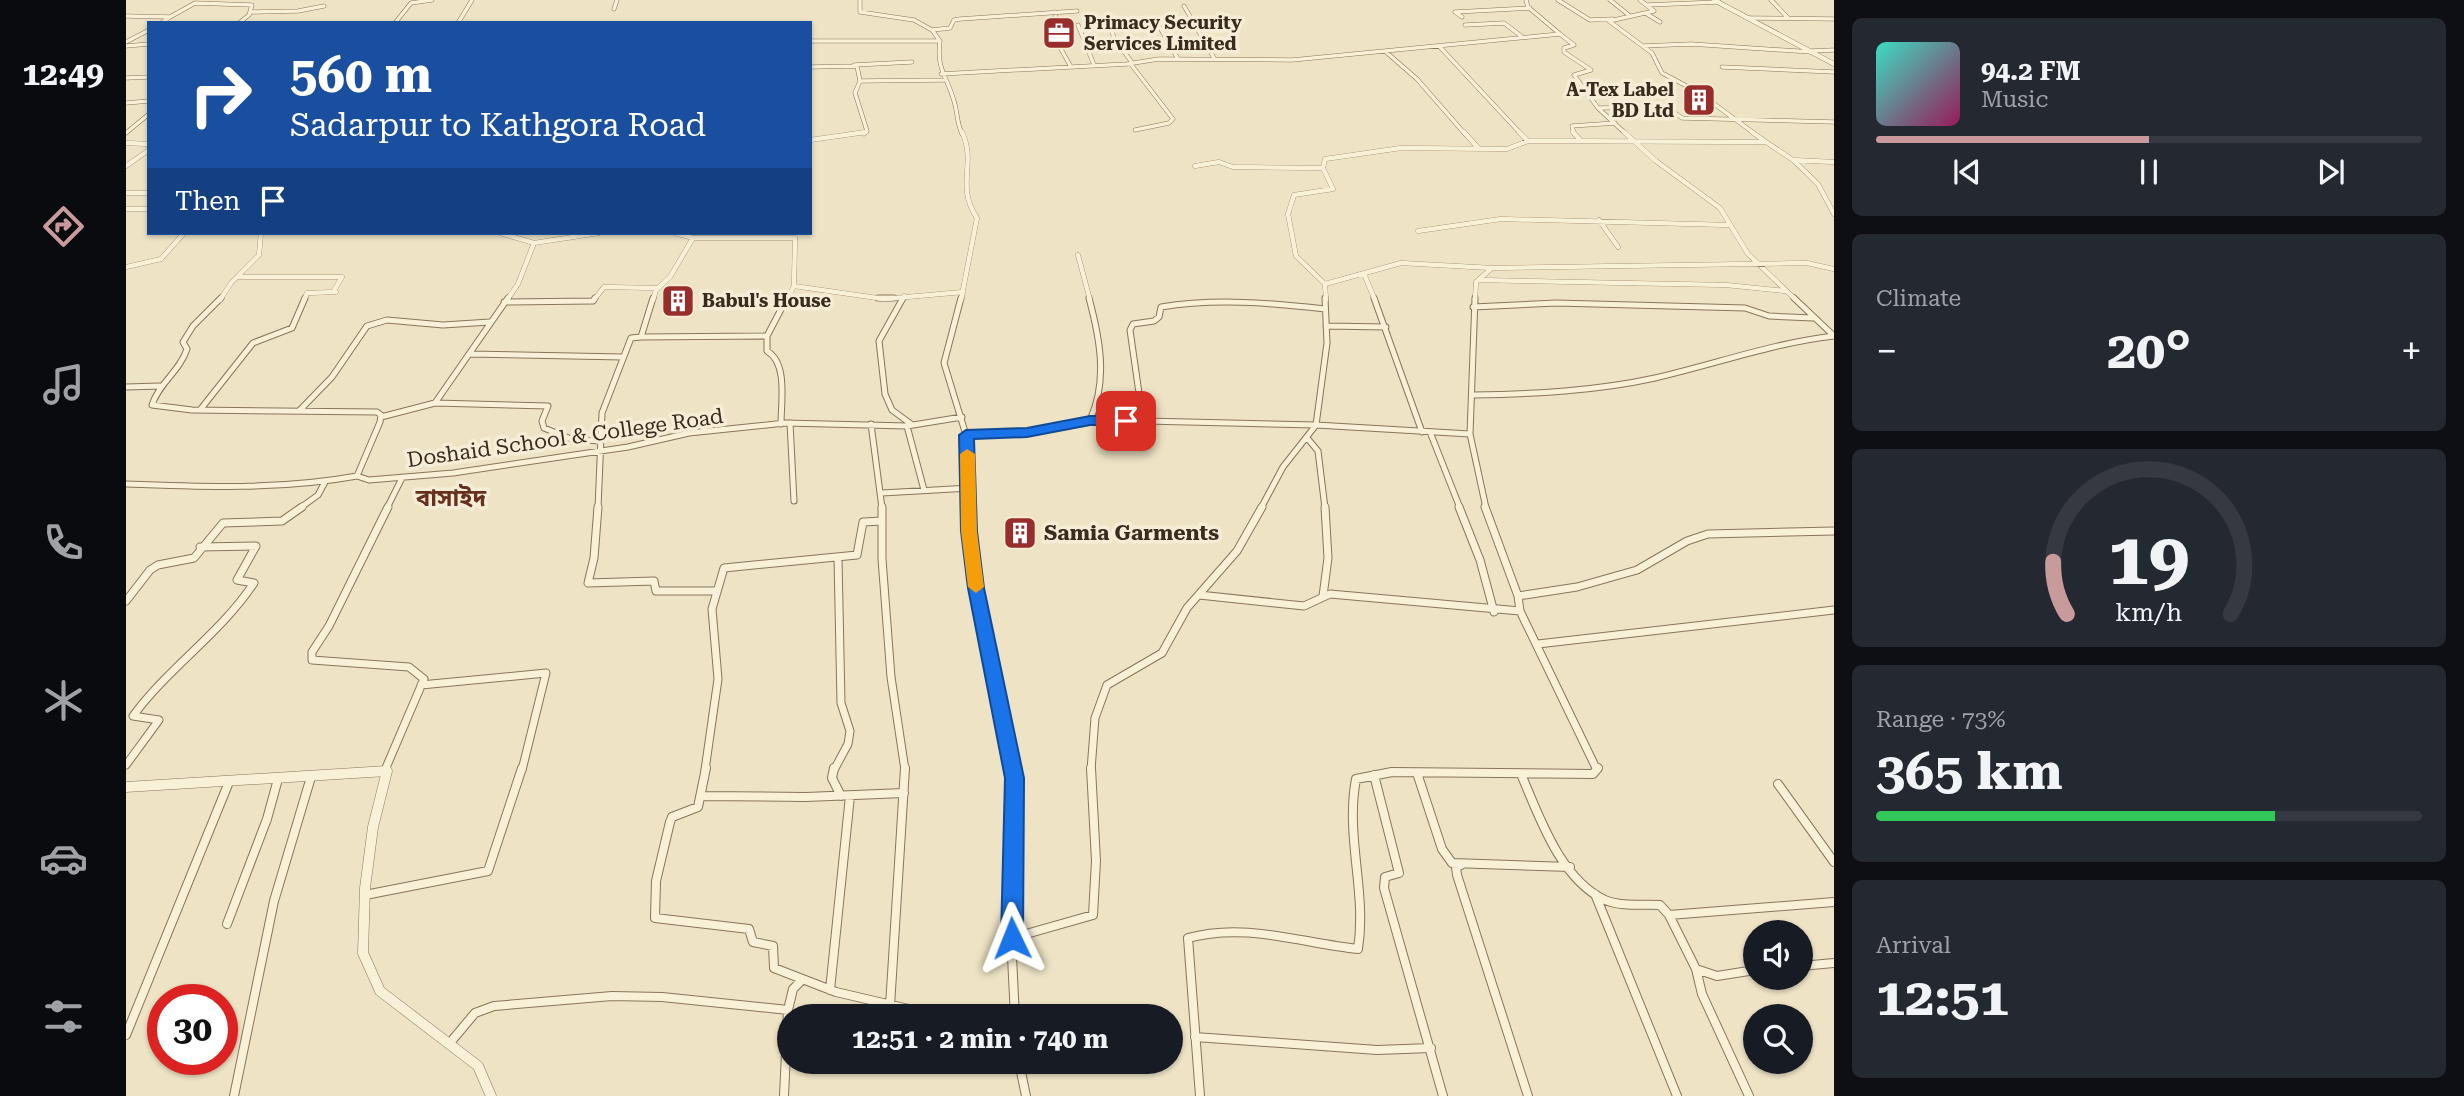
<!DOCTYPE html>
<meta charset="utf-8">
<style>
body{margin:0;font-family:"Roboto Serif","Noto Sans Bengali",serif;background:#242831;color:#f1f3f6;height:100vh;display:flex;flex-direction:column;font-size:26px;white-space:nowrap}
*{box-sizing:border-box;margin:0}
p{font-size:23px;color:#9ea1a6}
.icon{flex:none;width:38px;height:38px;fill:none;stroke:currentColor;stroke-width:2;stroke-linecap:round;stroke-linejoin:round}
.map{position:relative;flex:1;overflow:hidden}
.sheet{display:flex;flex-direction:column;gap:18px;padding:18px;background:#0d0f14;width:630px}
.sheet>*{flex:none}
.hud{position:absolute;left:21px;top:21px;width:665px;height:214px;border-radius:0px;box-shadow:0 2px 5px #0004;background:#1a4fa0;color:#fff;overflow:hidden}
.tools{position:absolute;left:1617px;top:920px;display:grid;gap:14px}
.tools a{display:grid;place-items:center;width:70px;height:70px;border-radius:50%;background:#171b24;box-shadow:0 2px 5px #0004;font-size:35px}
.speed{position:absolute;left:21px;top:984px;display:flex;gap:14px;font-size:35px;font-weight:700;text-align:center}
.speed>*{display:grid;place-content:center;width:91px;height:91px;border-radius:50%;background:#171b24;box-shadow:0 2px 5px #0004;line-height:1}
.speed .limit{border:10px solid #d22;background:#fff;color:#111}
.pin{position:absolute;display:grid;place-items:center;width:60px;height:60px;color:#fff;margin:-30px;border-radius:14px;box-shadow:0 4px 10px #0006}
.me{position:absolute;width:77px;margin:-38px;rotate:358deg;stroke-linejoin:round;filter:drop-shadow(0 0 5px #0008)}
.turn{display:flex;align-items:center;gap:24px;height:147px;padding:0 28px;font-size:32px}
.turn .icon{width:91px;height:91px;stroke-width:2.5}
.turn b{display:block;font-size:49px;line-height:60px}
.then{display:flex;align-items:center;height:66px;padding:0 28px;background:#0003;gap:14px;font-size:26px}
.big{font-size:52px;font-weight:700;line-height:1.1}
.sheet .tile{flex:1;display:flex;flex-direction:column;justify-content:center;gap:10px;min-width:0;padding:0 24px;border-radius:10px;background:#242831}
.sheet .dial{align-items:center;gap:0}
.dial svg{height:182px;overflow:visible;fill:none;stroke:#363941;stroke-width:7;stroke-linecap:round;text-anchor:middle}
.dial text{fill:#f1f3f6;stroke:none}
.song{display:flex;align-items:center;gap:21px}
.cover{width:84px;height:84px;border-radius:10px;background:linear-gradient(135deg,hsl(170 70% 55%),hsl(330 70% 35%))}
.played{height:7px;border-radius:4px;background:linear-gradient(90deg,#c99a9b 50%,#363941 50%)}
.keys{display:flex;justify-content:space-around;direction:ltr}
.heat{display:flex;justify-content:space-between;align-items:center;font-size:38px;direction:ltr}
.charge{height:10px;border-radius:5px;background:linear-gradient(90deg,#34c759 73%,#363941 0)}
.trip{position:absolute;left:651px;top:1004px;width:406px;height:70px;border-radius:35px;background:#171b24;box-shadow:0 2px 5px #0004;font-weight:700;line-height:70px;text-align:center}
main{display:flex;flex:1;min-height:0}
.dock{display:flex;flex-direction:column;width:126px;justify-content:space-around;align-items:center;background:#090b0e;color:#9ea1a6}
.dock .icon{width:49px;height:49px}
.dock .on{color:#c99a9b}
.dock b{font-size:32px;color:#f1f3f6}
.map>svg:first-child{display:block}
</style>
<main>
<nav class="dock">
<b>12:49</b>
<svg class="icon on" aria-label="directions" viewBox="0 0 24 24"><path d="M12 3l9 9-9 9-9-9zM9 14v-3h6M13 9l2 2-2 2"/></svg>
<svg class="icon" aria-label="music" viewBox="0 0 24 24"><path d="M9 18V5l10-2v13"/><circle cx="6" cy="18" r="3"/><circle cx="16" cy="16" r="3"/></svg>
<svg class="icon" aria-label="phone" viewBox="0 0 24 24"><path d="M5 4h4l2 5-3 2q2 4 5 5l2-3 5 2v4C11 20 4 13 5 4z"/></svg>
<svg class="icon" aria-label="climate" viewBox="0 0 24 24"><path d="M12 3v18M4 7l16 10M4 17L20 7"/></svg>
<svg class="icon" aria-label="car" viewBox="0 0 24 24"><path d="M5 17H2v-5l4-1 3-4h7l3 4 3 1v5h-3M9 17h6M6 11h13"/><circle cx="7" cy="17" r="2"/><circle cx="17" cy="17" r="2"/></svg>
<svg class="icon" aria-label="filters" viewBox="0 0 24 24"><path d="M4 7h16M4 17h16"/><circle cx="9" cy="7" r="2"/><circle cx="15" cy="17" r="2"/></svg>
</nav>
<div class="map">
<svg width="1708" height="1096" viewBox="0 0 1708 1096">
<rect width="100%" height="100%" fill="#eee3c5"/>
<g fill="none" stroke-linecap="round" stroke-linejoin="round">
<defs>
<path id="minor-far4" d="M734,0V12L788,20L806,30
M1432,0L1464,20L1487,19
M1484,0L1504,16
M1514,0L1528,11L1483,21L1526,53L1536,73L1572,92L1629,134
M1645,0L1662,18
M1521,5L1593,2
M1058,6L1088,58
M488,9L491,0
M124,12L172,11L198,6
M929,12L931,28L928,37L944,65
M1521,14L1534,22
M0,16L44,17L35,23
M44,17L69,3L126,5L123,15L113,23
M1336,17L1329,12L1404,8
M1623,18L1708,19
M982,22L989,40L1005,61
M269,23L285,3L306,0
M332,23L346,0
M952,25L968,65
M1339,25L1378,23L1395,36
M1033,26L1052,59
M1434,34L1448,45L1438,48V52L1465,70L1448,75L1472,108L1500,134
M684,41H814
M0,42L23,30
M0,46L23,44
M1313,46L1395,134
M1517,46L1565,44L1686,52
M1685,51L1708,50
M1260,52L1291,79L1339,134
M1004,63L1047,119L1043,123L1009,130
M728,65L786,62
M684,67L731,66L734,81L729,93L741,131L738,134
M1596,67L1708,72
M815,74L1001,64L1033,59L1166,60L1434,34L1402,7L1400,0
M0,78L23,77
M734,81L818,80
M0,103L23,101
M1473,108L1540,107L1556,118L1708,122
M0,133L23,114
M836,134C830,120 832,113 828,101C821,76 810,69 814,41L806,30L824,28L828,20L834,19L951,11
M1448,134L1446,126L1489,123"/>
<path id="minor-far3" d="M1338,132L1353,149
M1393,132L1402,141
M1447,132L1454,140
M1498,132L1530,161L1594,208L1622,254L1670,300
M1626,132L1640,142
M684,140L740,132
M0,143L23,144
M1667,160L1692,184L1708,214
M0,166L23,150
M1069,166L1093,162L1107,167L1197,168
M0,193H23
M0,209H23
M1473,220L1492,247
M1292,231L1375,219L1603,225
M374,233L408,243L392,284L381,300
M549,233L567,238
M408,243L473,233
M952,255L964,300
M0,267L35,259L58,233
M1238,274L1249,300
M113,277H216L207,292
M1352,280L1600,285L1659,291
M1199,284L1275,263L1366,268L1681,263L1708,269
M94,300L105,283L133,255L135,233
M178,300L181,293L210,292
M468,300L478,287L531,288
M527,300L530,290L544,277L567,238H669L668,286L758,299L837,292
M661,300L668,286
M776,300L778,296
M835,300L851,218C829,185 851,164 836,132
M1200,300L1199,284L1170,256L1162,214L1168,195L1207,189L1197,168L1199,159L1275,148L1381,149L1402,141L1640,142L1667,160L1708,162
M1349,300L1350,282L1366,268"/>
<path id="minor-far2" d="M95,298L67,326L57,342L61,349C54,371 33,383 26,405L66,410L251,412L255,415L254,422L231,476L243,480L327,473L502,447L563,433L659,423L781,426L836,417
M752,298H768
M777,298L753,341L759,394L766,410L785,424
M835,298L818,363L840,435L842,508
M963,298C974,339 982,381 964,420
M1248,298L1296,432
M1349,298L1344,434L1360,508
M1668,298L1708,336
M378,302L467,301L469,298
M1347,307L1430,303L1619,308L1643,316L1687,318
M1200,326L1260,327
M641,336L661,298
M515,337L641,336V351C662,363 655,402 655,424
M344,354L497,357
M0,387L34,386
M1347,395C1408,394 1470,391 1529,378C1590,364 1647,343 1708,336
M309,403L422,406L416,421L418,428L445,439L474,441
M74,410L127,343L166,328L179,298
M173,411L206,377L241,326L261,320L317,325L364,322
M255,417L309,403L382,298
M1017,421L1004,330L1007,324L1028,321L1033,317L1035,307C1090,298 1144,303 1199,309
M664,423L668,501
M745,424L756,508
M781,426L798,490
M1304,432L1334,508
M840,435L901,433L977,420L1190,425L1201,343L1199,298
M1182,439L1192,451L1199,508
M0,484C77,487 155,490 231,476
M756,493L844,488
M174,508L192,495L199,482
M261,508L276,478
M472,508L476,413L505,338L515,337L527,298
M1135,508L1157,467L1190,425L1344,434"/>
<path id="minor-far1" d="M472,507L468,558L462,583L528,581L530,591H589
M756,507V559L765,677L779,770
M842,507L850,588L886,770
M1333,507L1354,560L1368,612
M1359,507L1392,596
M1073,595L1178,606L1204,594L1394,611L1392,596L1451,587L1511,570L1561,541L1582,534L1708,531
M1197,596L1202,558L1199,507
M0,601L24,570L32,565L68,558L97,523L156,521L176,507
M1394,611L1471,770
M1412,644L1708,610
M295,685L420,673L396,770
M0,765L33,720L7,716C43,667 94,634 128,583L111,580L130,546L74,547
M259,770L298,679L283,667L186,660V652L203,626L262,507
M579,770L592,679L586,609L598,568L731,555L737,522L756,521
M708,770L722,744L724,731L715,703L712,558
M965,770L969,718L981,685L1036,653L1061,608L1111,551L1136,507"/>
<path id="minor" d="M580,768L572,807L546,817L544,822L530,881L529,918L623,929L627,942L647,946L648,968L710,992L817,1017
M708,768L706,778L715,796
M886,768L884,917L889,1017
M1291,773L1316,849L1326,863L1444,867
M1395,774C1413,816 1434,879 1479,900C1496,907 1517,904 1534,905L1543,915L1570,969L1591,976L1629,970
M1248,775L1273,873L1259,877L1258,888L1317,1096
M1652,784L1708,862
M575,796L680,797L778,793
M1335,865L1330,867L1331,875L1402,1096
M1469,894L1551,1096
M239,895L362,871L396,768
M1543,915L1708,902
M101,924L141,819L152,779
M886,938L967,915L970,861L965,768
M1675,966L1708,963
M1570,969L1576,994L1623,1096
M704,990L724,796
M764,1006L779,768
M0,1035L103,782
M1069,1037L1251,1050L1305,1048
M323,1044L349,1013L368,1006L486,996L536,997L662,1010L667,989L675,981
M893,1062L900,1096
M108,1096L148,901L185,777
M658,1096L662,1010
M1074,1096L1062,938C1119,922 1175,943 1232,949C1241,892 1219,837 1230,779L1266,772L1467,774L1472,768"/>
<path id="tertiary" d="M0,787L261,771L247,827L239,888L237,953L254,991L352,1066L365,1096"/>
<path id="secondary" d="M1588,0L1708,64"/>
</defs>
<use href="#minor-far4" stroke="#89755b" stroke-width="4.5"/>
<use href="#minor-far3" stroke="#89755b" stroke-width="5"/>
<use href="#minor-far2" stroke="#89755b" stroke-width="7"/>
<use href="#minor-far1" stroke="#89755b" stroke-width="9"/>
<use href="#minor" stroke="#89755b" stroke-width="10"/>
<use href="#tertiary" stroke="#89755b" stroke-width="11"/>
<use href="#secondary" stroke="#6b563e" stroke-width="5"/>
<use href="#minor-far4" stroke="#f9f0d8" stroke-width="3.5"/>
<use href="#minor-far3" stroke="#f9f0d8" stroke-width="4.5"/>
<use href="#minor-far2" stroke="#f9f0d8" stroke-width="5"/>
<use href="#minor-far1" stroke="#f9f0d8" stroke-width="7"/>
<use href="#minor" stroke="#f9f0d8" stroke-width="8"/>
<use href="#tertiary" stroke="#f9f0d8" stroke-width="10"/>
<use href="#secondary" stroke="#f9f0d8" stroke-width="4.5"/>
</g>
<path fill="#1a73e8" stroke="#114b97" stroke-width="2" d="M964,416H1000L1007,421L1000,425H964L901,437L848,439L851,531L858,588L898,778L897,938L894,946L886,949L878,946L875,938L879,778L842,588L835,531L833,435L840,430L901,428Z"/>
<path fill="#f59e0b" d="M841,449L849,454L851,531L858,587L850,593L842,587L835,531L834,454Z"/>
<defs>
<symbol id="office-square" viewBox="-11 -11 22 22"><rect x="-9" y="-9" width="18" height="18" rx="4" fill="#982d2b" stroke="#f5edd5"/><path d="M-6-3h4V-5.5h4V-3h4V5H-6ZM-1-4.5V-3h2v-1.5ZM-6 0V1H6V0Z" fill="#fff"/></symbol>
<symbol id="building-square" viewBox="-11 -11 22 22"><rect x="-9" y="-9" width="18" height="18" rx="4" fill="#982d2b" stroke="#f5edd5"/><path d="M-4-6H4V6H1V3H-1V6H-4ZM-2.5-4.3h1.7v1.8h-1.7ZM.8-4.3h1.7v1.8H.8ZM-2.5-1h1.7V.8h-1.7ZM.8-1h1.7V.8H.8Z" fill="#fff"/></symbol>
</defs>
<g fill-rule="evenodd">
<use href="#office-square" x="914" y="14" width="38" height="38"/>
<use href="#building-square" x="1554" y="81" width="38" height="38"/>
<use href="#building-square" x="533" y="282" width="38" height="38"/>
<use href="#building-square" x="875" y="514" width="38" height="38"/>
</g>
<g text-anchor="middle" stroke-width="7" stroke-linejoin="round" paint-order="stroke">
<g font-size="18" font-weight="bold" fill="#392c1f" stroke="#f5edd5" text-anchor="start">
<text x="958" y="29">Primacy Security<tspan x="958" dy="21">Services Limited</tspan></text>
<text x="1548" y="96" text-anchor="end">A-Tex Label<tspan x="1548" dy="21">BD Ltd</tspan></text>
<text x="576" y="307">Babul's House</text>
</g>
<g font-size="21" fill="#392c1f" stroke="#f5edd5">
<text transform="translate(439 438) rotate(-8)" y="7">Doshaid School &amp; College Road</text>
</g>
<g font-size="21" font-weight="bold" fill="#392c1f" stroke="#f5edd5" text-anchor="start">
<text x="918" y="540">Samia Garments</text>
</g>
<g font-size="24" font-weight="bold" fill="#662f1e" stroke="#f5edd5">
<text x="325" y="506">বাসাইদ</text>
</g>
</g>
</svg>
<div class="tools">
<a><svg class="icon" aria-label="sound" viewBox="0 0 24 24"><path d="M4 9h4l5-4v14l-5-4H4zM17 9q2 3 0 6"/></svg></a>
<a><svg class="icon" aria-label="search" viewBox="0 0 24 24"><circle cx="10" cy="10" r="6"/><path d="M15 15l6 6"/></svg></a>
</div>
<div class="speed"><div class="limit">30</div></div>
<div class="pin" style="left:1000px;top:421px;background:#d93025"><svg class="icon" aria-label="arrive" viewBox="0 0 24 24"><path d="M6 21V4h12l-3 4 3 4H6"/></svg></div>
<svg class="me" style="left:886px;top:938px" viewBox="-20 -20 40 40"><path d="M0-17L14 15 0 8-14 15z" fill="#1a73e8" stroke="#fff" stroke-width="4"/></svg>
<div class="trip">12:51 · 2 min · 740 m</div>
<div class="hud">
<div class="turn"><svg class="icon" aria-label="right" viewBox="0 0 24 24"><path d="M7 20v-9h11M14 6l5 5-5 5"/></svg><div><b>560 m</b>Sadarpur to Kathgora Road</div></div>
<div class="then">Then<svg class="icon" aria-label="arrive" viewBox="0 0 24 24"><path d="M6 21V4h12l-3 4 3 4H6"/></svg></div>
</div>
</div>
<section class="sheet">
<div class="tile">
<div class="song"><i class="cover"></i><div><b>94.2 FM</b><p>Music</p></div></div>
<div class="played"></div>
<div class="keys"><svg class="icon" aria-label="previous" viewBox="0 0 24 24"><path d="M18 5L8 12l10 7zM5 5v14"/></svg><svg class="icon" aria-label="pause" viewBox="0 0 24 24"><path d="M8 5v14M16 5v14"/></svg><svg class="icon" aria-label="next" viewBox="0 0 24 24"><path d="M6 5l10 7-10 7zM19 5v14"/></svg></div>
</div>
<div class="tile"><p>Climate</p>
<div class="heat"><a>−</a><b class="big">20°</b><a>+</a></div>
</div>
<div class="tile dial"><svg viewBox="0 0 100 80">
<path d="M14 69A42 42 0 1 1 86 69"/>
<path d="M14 69A42 42 0 0 1 8 46" stroke="#c99a9b"/>
<text x="50" y="56" font-size="32" font-weight="700">19</text>
<text x="50" y="72" font-size="11">km/h</text>
</svg></div>
<div class="tile"><p>Range · 73%</p><b class="big">365 km</b><div class="charge"></div></div>
<div class="tile"><p>Arrival</p><b class="big">12:51</b></div>
</section>
</main>
